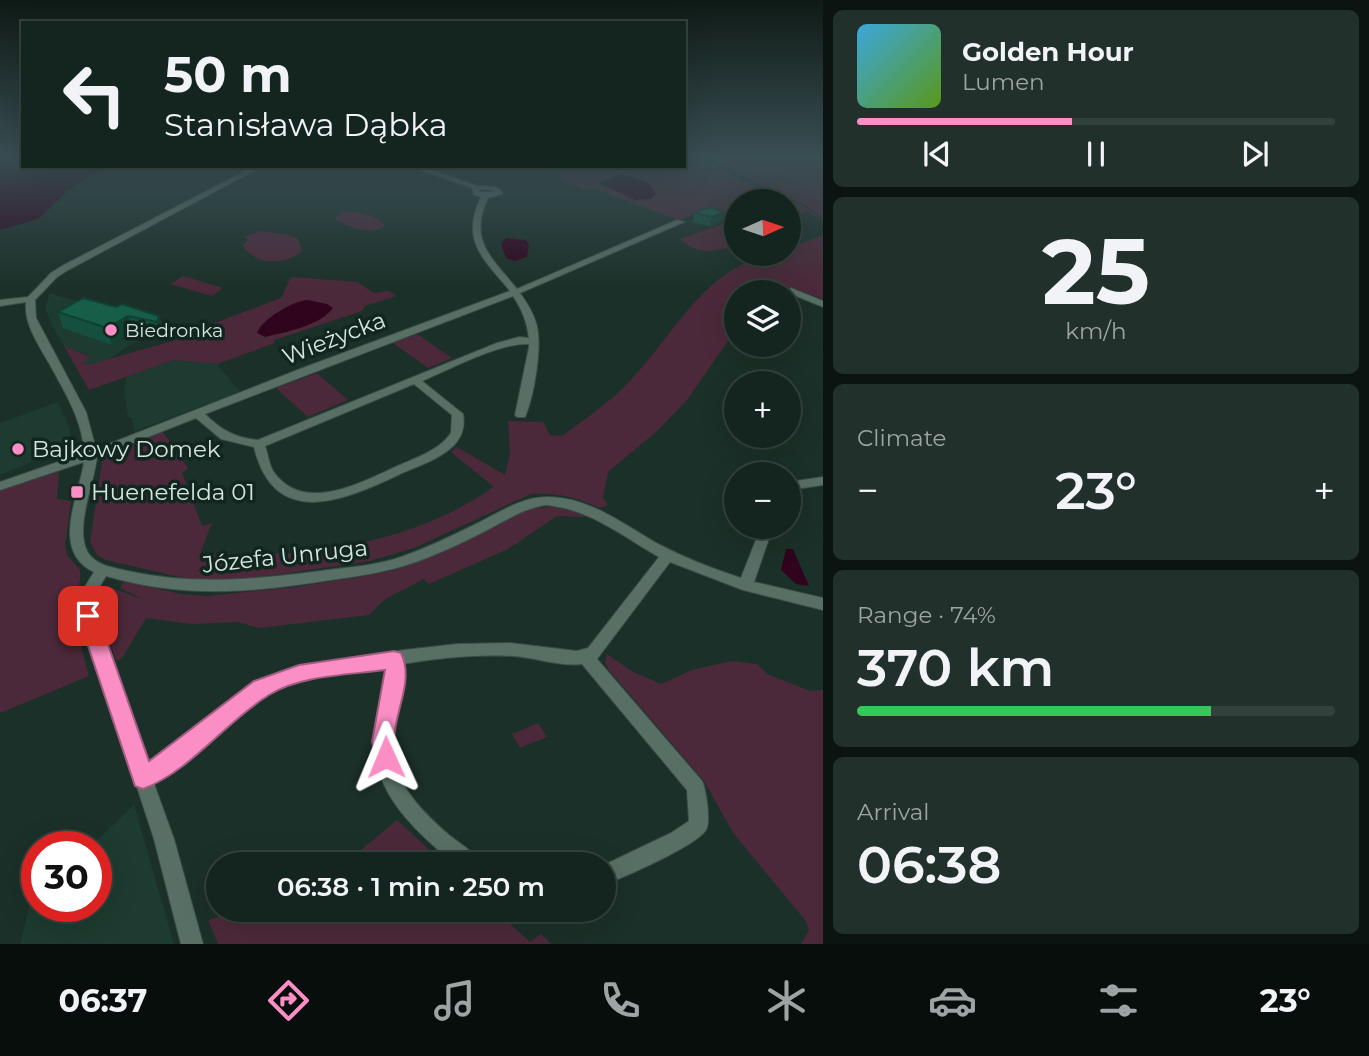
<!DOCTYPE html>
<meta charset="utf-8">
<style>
body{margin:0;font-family:Montserrat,sans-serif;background:#21302b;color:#f1f3f6;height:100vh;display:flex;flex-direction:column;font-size:26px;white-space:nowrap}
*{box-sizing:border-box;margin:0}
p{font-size:23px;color:#9da4a4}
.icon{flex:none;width:38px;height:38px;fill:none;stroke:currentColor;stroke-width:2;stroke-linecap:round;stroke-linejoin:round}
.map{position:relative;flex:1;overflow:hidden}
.panel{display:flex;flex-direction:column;gap:10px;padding:10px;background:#0b1410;width:546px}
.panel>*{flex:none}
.hud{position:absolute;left:21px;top:21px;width:665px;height:147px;border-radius:0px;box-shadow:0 7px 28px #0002,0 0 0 2px #33413c;background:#14241e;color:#f1f3f6;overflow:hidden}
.needle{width:46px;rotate:87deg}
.controls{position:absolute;left:724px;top:189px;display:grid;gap:14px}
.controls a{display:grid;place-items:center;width:77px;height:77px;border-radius:50%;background:#14241e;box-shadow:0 7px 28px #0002,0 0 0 2px #33413c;font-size:35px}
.speed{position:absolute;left:21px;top:831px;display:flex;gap:14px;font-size:35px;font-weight:700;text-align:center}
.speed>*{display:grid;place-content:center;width:91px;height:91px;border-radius:50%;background:#14241e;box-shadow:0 7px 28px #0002,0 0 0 2px #33413c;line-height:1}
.speed .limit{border:10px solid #d22;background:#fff;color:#111}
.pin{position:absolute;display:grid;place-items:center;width:60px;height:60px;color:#fff;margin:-30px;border-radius:14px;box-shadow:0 4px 10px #0006}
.me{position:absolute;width:77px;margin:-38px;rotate:359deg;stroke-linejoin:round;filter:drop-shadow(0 0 5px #0008)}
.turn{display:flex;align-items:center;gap:24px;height:147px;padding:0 28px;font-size:32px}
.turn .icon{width:91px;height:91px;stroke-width:2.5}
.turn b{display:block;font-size:49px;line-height:60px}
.big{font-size:52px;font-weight:600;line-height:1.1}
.panel .card{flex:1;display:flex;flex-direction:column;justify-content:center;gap:10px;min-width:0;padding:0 24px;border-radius:10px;background:#21302b}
.panel .dial{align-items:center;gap:0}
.dial b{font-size:91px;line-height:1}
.song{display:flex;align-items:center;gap:21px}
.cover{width:84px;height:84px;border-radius:10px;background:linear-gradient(135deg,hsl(200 70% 55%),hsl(90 70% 35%))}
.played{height:7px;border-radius:4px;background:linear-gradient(90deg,#fb8fc5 45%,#33413c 45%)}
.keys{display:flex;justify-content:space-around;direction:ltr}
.heat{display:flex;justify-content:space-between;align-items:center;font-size:38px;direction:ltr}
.charge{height:10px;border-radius:5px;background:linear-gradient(90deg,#34c759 74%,#33413c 0)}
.trip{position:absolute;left:206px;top:852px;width:410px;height:70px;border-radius:35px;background:#14241e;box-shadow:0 7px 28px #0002,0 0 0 2px #33413c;font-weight:600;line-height:70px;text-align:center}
.dock{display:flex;height:112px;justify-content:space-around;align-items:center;background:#080e0c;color:#9da4a4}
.dock .icon{width:49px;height:49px}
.dock .on{color:#fb8fc5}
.dock b{font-size:32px;color:#f1f3f6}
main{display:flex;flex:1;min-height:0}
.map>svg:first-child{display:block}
</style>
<main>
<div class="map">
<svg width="823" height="944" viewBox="0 0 823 944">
<rect width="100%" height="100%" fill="#1b3028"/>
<path fill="#1d3b30" d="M50,293L116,313L158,327L107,360L88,365L82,363L90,356L64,346L52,326L45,308Z
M174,360L217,364L240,392L135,431L131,417H128L124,385L127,384L126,377Z
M58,402L69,427L72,445L0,475V423Z
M134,805L174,944H20L30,904L37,898V906H96V847H90Z"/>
<path fill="#4c293a" d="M684,158C690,158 696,157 701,159C716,164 730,175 745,182C772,195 804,199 823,223L807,211L789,221V201H737V245C714,252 698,256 680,239L726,223L722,213L701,212L678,220L592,188L584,190L558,177L560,174L553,171L571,166H684Z
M708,158H823V219L804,204L760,185Z
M342,212C355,211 378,215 385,226C371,236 348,227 334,219Z
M260,231L289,235L298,239L302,251C286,266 253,266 243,245L248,240L244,237Z
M823,235V299L793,288L786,292H737V328L687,400L657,431L608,472L603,498L608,505L599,508C577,497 556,493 531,494L414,548L370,561L226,582L188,579L106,560L97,555L90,542L103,455L162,431L188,468L182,473L202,526L212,523L200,554C302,558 407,547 494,487L451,452L457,447L505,475L510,454L508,421L543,422L550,435L562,436C585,419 609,403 629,382C677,333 710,254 789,254V248Z
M183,276L223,288L212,296L170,284Z
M291,277L357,282L374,293L389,291L396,296L365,306L362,311L274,340L275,343L217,364L174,360L89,390L64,346L91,357L83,363L88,365L197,334L212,324L281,298Z
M417,334L452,358L428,368L393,343Z
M317,373L348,400L308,417L276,388Z
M59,472L57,499L71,501L65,545L67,555L80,570V581L71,607L89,676L0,713V490Z
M555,507L585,515L583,517L557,516L508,549L429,584L424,579L385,599L369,615L259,628L238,622L192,624L146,618L122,658L116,660C110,642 91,599 106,586L145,600L120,588L124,581L181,594L207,596L297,587L363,576L395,570L452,548L530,508Z
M607,654L633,672L661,684L692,670L731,661L757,664L767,674L810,691L823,690V944H801L809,930L805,920L734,834L704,781L609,670L605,663Z
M538,723L547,737L520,748L512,734Z
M397,820L445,864H344Z
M241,910H495L530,942L541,934L551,944H218L208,920Z"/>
<path fill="#30041d" d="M0,158H17L7,166L12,169L111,166L73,186L38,219L0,230Z
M622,174L649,183L656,194L651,199L635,200L599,183Z
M506,238L526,240L529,245L527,257L515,261L506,258L501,244Z
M307,300L327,304L333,308C320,326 285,332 265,337L257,333C262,319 293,301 307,300Z
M786,549H793L809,586L796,584L781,570Z"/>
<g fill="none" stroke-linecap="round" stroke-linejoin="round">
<defs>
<path id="minor" d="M255,166H263L68,270L57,277L35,300L36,318L86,412L96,449L300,369L510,291C483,258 460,241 481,197L474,195L472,188L409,166H419L478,186L496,187L502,192V194L488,198C468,240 491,257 517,289L677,220L684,222L520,293C527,303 533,312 536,323C543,344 534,397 525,417H517L515,415L529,347V344C501,342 450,369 422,381L463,414C465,426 463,435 455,444C440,460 417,466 398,475C343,501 274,530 254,447L221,439L196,418L97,457C94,484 75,526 87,551C94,565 114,568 128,571C196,586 260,579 328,570C352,567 378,565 401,557C426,548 450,537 474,525C497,514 521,497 547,497C589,497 623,524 658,544C685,558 713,569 741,578L761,527H773L754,582L823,598V610L743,590L670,562L597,659L702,781C706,789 711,822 706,830C696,846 624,877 604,885V865L671,833L689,821L687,790L582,664C558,667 535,657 512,656C475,654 438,658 402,664C406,697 386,728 394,761C401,791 426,815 449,835C459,843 475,852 480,864H455L449,859C413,829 373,791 374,740C375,715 388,692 387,666C355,671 315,674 285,686C235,706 197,750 153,781L174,839L203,944H181L154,839L81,616L80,595L94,572C50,551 79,497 84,462L0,490V482L84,453C83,420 64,391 49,363C38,344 24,324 26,302L0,306V300L28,297L51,273L62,266ZM482,189L492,190L495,192H479V190ZM513,296C522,309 527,322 529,338L519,337L497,343L258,440C235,438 221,430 205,414ZM414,384L452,415L451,433C437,453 411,459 391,469C356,485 302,513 273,471C269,464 268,454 265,446ZM546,505C590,509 622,536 659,557L588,648L577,651L510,643L457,644L404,650L299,667L271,677L231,700L147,764L95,616L94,596L106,576C182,598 248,593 324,581C361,576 395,571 429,557C449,549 468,540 487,530C507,520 524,508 546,505Z
M791,288L823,301V307L789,293L787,291Z
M823,477V485L789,490V482Z"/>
</defs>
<use href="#minor" stroke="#3b4d47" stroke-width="2"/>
<use href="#minor" fill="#586f65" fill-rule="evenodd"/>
</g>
<path fill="#15503e" d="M709,207L721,221L709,226L692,222L695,213Z
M58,312L159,316L163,332L162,338L133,332L112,345L63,328Z"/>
<path fill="#114132" d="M724,212L721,221L709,226L712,217Z
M128,316L133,332L112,345L107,328Z
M159,316L163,332L162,338L157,322Z"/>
<path fill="#185d48" stroke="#114132" stroke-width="2" d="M709,207L724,212L712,217L695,213Z
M83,298L116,307L122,304L159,316L157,322L128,316L107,328L58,312Z"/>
<linearGradient id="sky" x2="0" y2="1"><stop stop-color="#0f1a16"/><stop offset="0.54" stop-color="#394e53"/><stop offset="1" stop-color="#394e53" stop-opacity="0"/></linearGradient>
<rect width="823" height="290" fill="url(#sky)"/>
<path fill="#fb8fc5" stroke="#a35d80" stroke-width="2" d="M88,608L95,611L98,616L149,761L254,681L299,665L394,651L401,653C415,682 393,713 394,743C395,752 398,756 394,765L386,768L378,765L372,742L385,670C349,675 301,675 269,695C225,722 192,770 143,789L135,786L78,616L81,611Z"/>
<g fill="#fb8fc5" stroke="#11261f" stroke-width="2.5">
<circle cx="111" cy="330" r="7"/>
<circle cx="18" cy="449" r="7"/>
<rect x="70" y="485" width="14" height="14" rx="3.5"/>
</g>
<g text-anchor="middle" stroke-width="7" stroke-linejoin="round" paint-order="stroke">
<g font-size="19" fill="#d7e4df" stroke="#11261f" text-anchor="start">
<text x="125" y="337">Biedronka</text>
</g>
<g font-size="23" fill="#d7e4df" stroke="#11261f">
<text transform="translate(334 338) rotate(-21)" y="8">Wieżycka</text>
<text transform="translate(285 556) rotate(-6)" y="8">Józefa Unruga</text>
</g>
<g font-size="23" fill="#d7e4df" stroke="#11261f" text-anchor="start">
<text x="32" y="457">Bajkowy Domek</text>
<text x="91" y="500">Huenefelda 01</text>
</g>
</g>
</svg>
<div class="controls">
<a><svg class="needle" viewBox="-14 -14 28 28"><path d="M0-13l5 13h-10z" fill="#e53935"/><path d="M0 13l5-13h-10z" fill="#9da4a4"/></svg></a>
<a><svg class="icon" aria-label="layers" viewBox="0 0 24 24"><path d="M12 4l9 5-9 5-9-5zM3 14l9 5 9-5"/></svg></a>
<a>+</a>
<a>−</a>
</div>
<div class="speed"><div class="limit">30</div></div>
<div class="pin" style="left:88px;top:616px;background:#d93025"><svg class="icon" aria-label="arrive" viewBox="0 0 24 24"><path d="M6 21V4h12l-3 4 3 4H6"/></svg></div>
<svg class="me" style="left:386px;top:757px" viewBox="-20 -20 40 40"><path d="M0-17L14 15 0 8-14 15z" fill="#fb8fc5" stroke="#fff" stroke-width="4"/></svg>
<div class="trip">06:38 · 1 min · 250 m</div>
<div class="hud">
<div class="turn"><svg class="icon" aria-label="left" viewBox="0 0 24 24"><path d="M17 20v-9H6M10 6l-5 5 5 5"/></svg><div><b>50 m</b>Stanisława Dąbka</div></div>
</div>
</div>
<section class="panel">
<div class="card">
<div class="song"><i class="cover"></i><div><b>Golden Hour</b><p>Lumen</p></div></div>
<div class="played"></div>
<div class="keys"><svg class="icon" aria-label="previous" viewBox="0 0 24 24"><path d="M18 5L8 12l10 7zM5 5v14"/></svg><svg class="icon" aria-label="pause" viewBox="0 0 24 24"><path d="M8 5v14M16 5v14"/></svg><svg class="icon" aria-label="next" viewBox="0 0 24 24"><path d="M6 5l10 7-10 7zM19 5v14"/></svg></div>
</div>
<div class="card dial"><b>25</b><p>km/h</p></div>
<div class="card"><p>Climate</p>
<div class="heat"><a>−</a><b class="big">23°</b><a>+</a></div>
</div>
<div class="card"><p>Range · 74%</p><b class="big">370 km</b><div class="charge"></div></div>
<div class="card"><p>Arrival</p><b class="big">06:38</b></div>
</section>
</main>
<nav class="dock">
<b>06:37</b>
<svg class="icon on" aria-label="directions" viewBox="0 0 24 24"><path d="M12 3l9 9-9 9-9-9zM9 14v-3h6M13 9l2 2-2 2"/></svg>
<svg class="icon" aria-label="music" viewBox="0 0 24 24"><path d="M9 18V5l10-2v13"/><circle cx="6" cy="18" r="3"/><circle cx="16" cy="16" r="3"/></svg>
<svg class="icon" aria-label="phone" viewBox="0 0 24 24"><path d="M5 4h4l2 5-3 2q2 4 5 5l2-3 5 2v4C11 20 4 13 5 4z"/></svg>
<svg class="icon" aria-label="climate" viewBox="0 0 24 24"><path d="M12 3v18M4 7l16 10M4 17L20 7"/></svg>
<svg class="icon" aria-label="car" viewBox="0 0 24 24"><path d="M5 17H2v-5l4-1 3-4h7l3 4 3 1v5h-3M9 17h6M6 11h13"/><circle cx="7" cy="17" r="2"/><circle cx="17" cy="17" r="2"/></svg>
<svg class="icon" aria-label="filters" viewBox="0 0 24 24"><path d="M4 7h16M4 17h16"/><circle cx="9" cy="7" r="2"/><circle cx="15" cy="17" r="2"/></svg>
<b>23°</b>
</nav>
